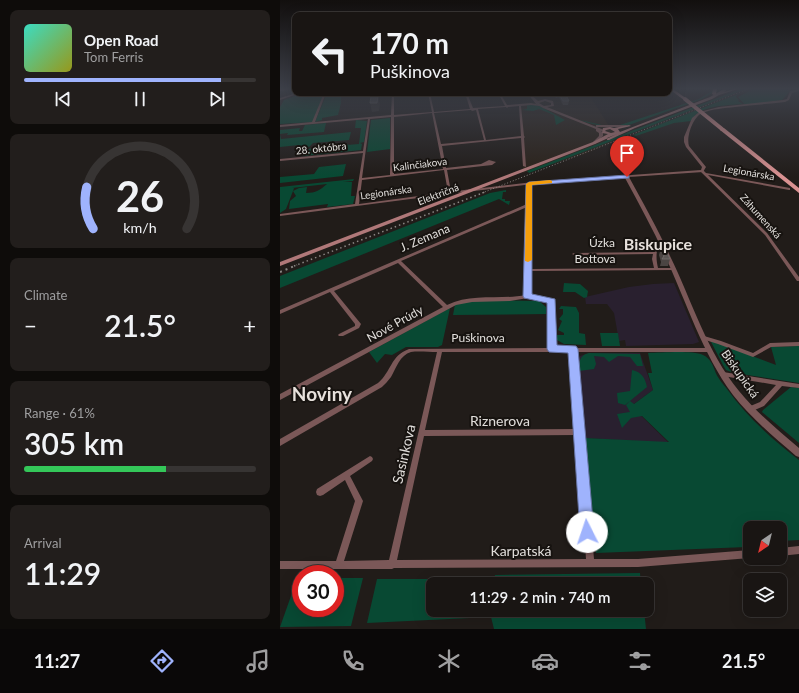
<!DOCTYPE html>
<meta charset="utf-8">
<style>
body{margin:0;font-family:Lato,sans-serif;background:#221e1c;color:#f1f3f6;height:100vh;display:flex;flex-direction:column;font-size:15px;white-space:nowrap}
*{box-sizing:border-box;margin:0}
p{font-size:13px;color:#9f9fa0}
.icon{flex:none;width:22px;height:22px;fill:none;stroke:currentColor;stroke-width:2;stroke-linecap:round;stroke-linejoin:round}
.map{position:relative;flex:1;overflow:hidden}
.drawer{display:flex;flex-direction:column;gap:10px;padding:10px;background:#0e0c0a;width:280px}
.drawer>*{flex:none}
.banner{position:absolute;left:12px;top:12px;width:380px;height:84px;border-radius:8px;box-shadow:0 4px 16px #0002,0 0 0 1px #373433;background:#191513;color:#f1f3f6;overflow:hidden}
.needle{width:26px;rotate:215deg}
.fabs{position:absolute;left:463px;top:521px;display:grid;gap:8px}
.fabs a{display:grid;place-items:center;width:44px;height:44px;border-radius:8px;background:#191513;box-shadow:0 4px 16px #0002,0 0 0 1px #373433;font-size:20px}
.speed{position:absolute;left:12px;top:565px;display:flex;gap:8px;font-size:20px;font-weight:700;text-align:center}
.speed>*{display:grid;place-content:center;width:52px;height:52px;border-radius:50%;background:#191513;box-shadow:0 4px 16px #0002,0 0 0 1px #373433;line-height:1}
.speed .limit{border:6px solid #d22;background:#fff;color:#111}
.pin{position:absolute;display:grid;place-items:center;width:34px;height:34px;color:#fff;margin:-41px -17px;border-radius:50% 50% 50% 0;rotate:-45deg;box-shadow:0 0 4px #0007}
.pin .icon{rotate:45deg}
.me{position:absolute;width:44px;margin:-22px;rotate:356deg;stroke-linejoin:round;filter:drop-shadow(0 0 3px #0008)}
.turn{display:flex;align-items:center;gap:14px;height:84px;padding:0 12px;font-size:18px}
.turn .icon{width:52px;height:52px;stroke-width:2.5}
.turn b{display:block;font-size:28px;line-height:34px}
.big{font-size:30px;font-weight:600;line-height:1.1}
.drawer .card{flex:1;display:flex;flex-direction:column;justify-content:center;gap:6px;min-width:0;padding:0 14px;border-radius:8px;background:#221e1c}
.drawer .dial{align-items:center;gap:0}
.dial svg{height:104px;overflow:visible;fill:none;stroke:#373433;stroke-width:7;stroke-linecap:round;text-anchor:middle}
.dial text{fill:#f1f3f6;stroke:none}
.song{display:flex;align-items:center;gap:12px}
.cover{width:48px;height:48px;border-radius:6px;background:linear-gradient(135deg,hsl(170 70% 55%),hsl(60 70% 35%))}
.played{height:4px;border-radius:2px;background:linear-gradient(90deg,#9fb3fd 85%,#373433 85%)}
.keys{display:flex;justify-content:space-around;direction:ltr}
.heat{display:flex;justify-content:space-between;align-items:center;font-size:22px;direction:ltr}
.charge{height:6px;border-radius:3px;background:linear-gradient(90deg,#34c759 61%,#373433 0)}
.trip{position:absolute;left:146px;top:577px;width:228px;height:40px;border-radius:8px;background:#191513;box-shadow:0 4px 16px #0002,0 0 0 1px #373433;font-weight:600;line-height:40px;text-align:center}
.menu{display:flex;height:64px;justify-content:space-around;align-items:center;background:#0a0808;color:#9f9fa0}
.menu .icon{width:28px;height:28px}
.menu .on{color:#9fb3fd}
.menu b{font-size:18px;color:#f1f3f6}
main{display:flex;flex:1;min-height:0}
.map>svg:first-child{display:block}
</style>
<main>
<section class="drawer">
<div class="card">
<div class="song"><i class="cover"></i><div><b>Open Road</b><p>Tom Ferris</p></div></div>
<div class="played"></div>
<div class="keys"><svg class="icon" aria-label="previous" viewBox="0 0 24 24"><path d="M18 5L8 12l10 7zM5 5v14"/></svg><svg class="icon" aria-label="pause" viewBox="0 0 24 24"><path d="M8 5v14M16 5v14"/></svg><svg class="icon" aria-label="next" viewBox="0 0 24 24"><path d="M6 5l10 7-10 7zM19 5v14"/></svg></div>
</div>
<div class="card dial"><svg viewBox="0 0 100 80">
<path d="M14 69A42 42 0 1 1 86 69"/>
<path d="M14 69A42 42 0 0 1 9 37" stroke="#9fb3fd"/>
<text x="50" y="56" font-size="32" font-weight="700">26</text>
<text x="50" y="72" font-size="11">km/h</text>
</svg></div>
<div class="card"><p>Climate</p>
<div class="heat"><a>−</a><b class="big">21.5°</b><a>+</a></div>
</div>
<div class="card"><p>Range · 61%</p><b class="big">305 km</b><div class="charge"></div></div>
<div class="card"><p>Arrival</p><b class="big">11:29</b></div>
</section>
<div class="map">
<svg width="519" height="629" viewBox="0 0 519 629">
<rect width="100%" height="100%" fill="#211c19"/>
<path fill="#2b221a" d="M250,93H308L338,140L305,154L243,173L240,106L256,102Z"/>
<path fill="#29202f" d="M394,283L419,342L413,344L346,346L345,340L339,341L334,313L327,304H306L305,297L349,287L373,284Z
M309,353H360L373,390L351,406L389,443L305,438L298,360L300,356Z"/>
<path fill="#084933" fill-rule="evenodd" d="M432,89L434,90V92L422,99L349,125C333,128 315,126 300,120L322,125H340L419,99L433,90Z
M461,89H466L249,173L247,171Z
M471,89H506L510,91L502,100L465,105L458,97L473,89L457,95L456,97L459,100L458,101L463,104C445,106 421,104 411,121L394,123L356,136L353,135Z
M24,93H45L33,122L0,124V107L4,100Z
M47,93H61V103L58,115L42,118V120L35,122Z
M247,105H258L285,120L276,125L274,115L259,109L253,111L242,110L247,109Z
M110,118V149L87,152L91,120Z
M76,120L87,121L84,142L80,143L82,144L81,150L23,156L26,150L28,149L69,144L67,145L79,144L81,128H75Z
M46,123L44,132L7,135L8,133L0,134V130L20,128L19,131H22L25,125Z
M71,132L69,140L33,143C29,148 23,151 16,150L19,145L0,147V135L1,139Z
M66,164L63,176L0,183V177L34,174L39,167Z
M74,179L73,181L63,182H72L71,196H75L73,204L47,207L48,204L9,209L10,201L16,196L13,191L6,209L0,213V187ZM47,184C40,190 36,193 26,193L27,187L19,188L13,191L14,188H12Z
M226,190V192H223L222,199H225V201H230L229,205L219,199L0,288V276L210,193Z
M284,283L300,284L308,291L307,297L304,298L295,292H283Z
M191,300L259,301L266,307V314L173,315L175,304Z
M281,306L296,307L299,313V333L305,334L306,345L284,344L277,340V335H284V333L278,330L282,321L279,319L283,314V309H279Z
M170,308L162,345L158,347H126L112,355L105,354L97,363L89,352Z
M320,333H338L340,346H322Z
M430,340L496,365L491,347L519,346V383L454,373L446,370L443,365Z
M309,353L360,354L363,366H357L350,357L338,356L329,362L324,357L314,356L316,364L314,369L299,371C299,363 299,355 309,353Z
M368,353C381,353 411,350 423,355C430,358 433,365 435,371C437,377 443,384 447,389C467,417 492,439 519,460V540L500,541V528H470V545L467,547L316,553L306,463L305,438L389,442L362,416L351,418L342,428L337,414L350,412L346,405L350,401L354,404L373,390L368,373H372Z
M352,370C362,372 365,378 367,387L345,405L338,403L337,393L350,391Z
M511,387L519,388V443L482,412L483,410Z
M360,573L361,584H153V610H364L366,629H214L211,617L87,623L97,579H214L215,575Z
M55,578H83L71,626L0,627L17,579H21V608H55Z"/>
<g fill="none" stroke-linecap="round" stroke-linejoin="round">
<path fill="#7b5858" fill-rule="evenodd" d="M0,89H11L0,91Z
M17,93H20L0,100V98Z
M44,93H46L35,122L111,115L112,93H114V115L152,112L148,93H150L154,112L190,109L185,93H187L193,108L225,106L218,93H220L227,105L251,103L261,105L260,106L251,105L241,106L244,136L245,137L244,138L246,167L243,166L241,138L162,146L166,168L201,164L209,160L216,162L212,165L167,170L171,192L191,189L193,190L192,191L0,216V214L75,204L83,153L0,161V159L83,151L88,119L0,127V125L32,122ZM239,106L241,136L206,140L198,109L226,107L227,108L228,107ZM191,110L192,111L196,110L204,140L161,144L154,113ZM152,113L163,169L114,174V117ZM111,117L110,175L82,178L90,119ZM164,170L168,192L79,204L82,180Z
M421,170H423L426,173L510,188V190H509L428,175L487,233L519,277V281H517L485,235L421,172Z
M248,183L251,184L250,269L374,268L372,259L373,254L294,255L292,254L294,253L373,252L375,244L380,241L382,242C375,248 376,260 378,268H394L396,269L394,270L250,271V295L272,299L274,301L275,348H291L293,347L295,348H429L431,349L432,350L431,351L429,352H296L314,559H358L470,550V558L358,567L114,568L112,569H0V561H56L75,501L65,480L43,495L40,496L37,495L36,492L37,489L90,456L92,457L93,459L92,461L70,476L83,501L64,561L109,560L157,352C149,352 138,351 131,352C120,355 116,368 111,377C108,381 105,384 102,387L0,446V439L98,383C112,371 110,356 129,349L269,348L270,302L248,298L230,301L192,302L176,305L0,400V394L163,307L118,263L54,291L81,324L79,328L63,336H59L58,335L59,334L75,326V324L50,292L0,314V310L247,204ZM247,207L246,295C220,300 191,293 167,305L121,261ZM162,352H291L296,429L145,430ZM297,435L306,559L117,560L144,436Z
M424,336L441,341L473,353L490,343L519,342V346L491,347L473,357L438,344L422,339L421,338L422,337Z
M441,372H443L519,384V388L502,386L484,406L470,412L468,411L467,409L468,407L480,402L496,385L443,376H441L440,374Z
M519,546V554L500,556V548Z"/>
<path fill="#7b5858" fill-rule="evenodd" d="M519,89V91L512,93L509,100L505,102C489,104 472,105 455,107C445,108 432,109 422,113C413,117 406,137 409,146L426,167L423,172L349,177C363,203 378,229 390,256C412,301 427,352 459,391C477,413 498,430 519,448V457L516,456C494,437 471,418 453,395C422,353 407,303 385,256C373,229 359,204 345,178L253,184L194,191L192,190L194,189L253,182L421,170L422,167L406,147L404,142V137L412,118L419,112L439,107L503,100L507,99L510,91Z
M247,93H249L258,101L265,99L273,101L274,106L267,107L324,130V132L321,131L323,133V136L315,144H313V142L319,136V133L316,131V129L263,108L256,104ZM265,101L271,103V105L264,106L259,103Z
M316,125H346L348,126L346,127H316Z"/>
<path fill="#b07879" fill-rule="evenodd" d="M444,89L447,90L444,92L454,89H458L439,95L432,99L355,128L329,140H327V138L337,134L315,144L0,266V262L313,142L328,134L322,133L323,128L330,127L334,128L349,125L351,126L338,129L340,132L430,97ZM330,129L335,132L331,133L325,131L326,130Z"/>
<path fill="#da9292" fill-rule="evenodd" d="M389,89H393L407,99L404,100Z
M433,89H437L436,94L434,95L432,94Z
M440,128H444L519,188V193L440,130Z"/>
<path stroke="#8a8683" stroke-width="1" stroke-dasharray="1 2" stroke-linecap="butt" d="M202,193L468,89"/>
<path stroke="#8a8683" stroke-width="1.5" stroke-dasharray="1.5 3" stroke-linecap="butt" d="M14,266L205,192"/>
<path stroke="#8a8683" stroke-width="2" stroke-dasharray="2 4" stroke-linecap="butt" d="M0,272L17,265"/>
<path stroke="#da9292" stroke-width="4" d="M405,99L442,129"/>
</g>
<path fill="#4b4543" d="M274,93H306V97H287L289,101L288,105H283L279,97L276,98Z
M381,248L390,259L388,266H380L381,262L379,255Z"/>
<path fill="#342e2c" d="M98,96L100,104L99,111L92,112L90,103Z"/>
<path fill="#5b5654" stroke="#706b69" d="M276,93H294H285L289,101H283L279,94H276Z
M91,96H98L97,103H90Z
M381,248H385L390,259H382L384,256Z"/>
<linearGradient id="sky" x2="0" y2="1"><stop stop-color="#120f0e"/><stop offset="0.5" stop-color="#3d4049"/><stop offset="1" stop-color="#3d4049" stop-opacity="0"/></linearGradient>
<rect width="519" height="177" fill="url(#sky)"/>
<path fill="#9fb3fd" stroke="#6774a4" d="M347,175L349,176V178L252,185V294L275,299L277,345L296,346L298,349L314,532L312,537L307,539L302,537L300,532L288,353L269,352L267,349V303L244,298L243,296L246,184L249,182Z"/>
<path fill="#f59e0b" d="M270,180L272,181V183L252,185V260L248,262L245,261L246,184L249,182Z"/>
<g text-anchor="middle" stroke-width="4" stroke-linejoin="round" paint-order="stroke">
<g font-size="10" fill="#e1dedb" stroke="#171310">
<text transform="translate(41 148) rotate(-6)" y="4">28. októbra</text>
<text transform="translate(140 164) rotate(-7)" y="4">Kalinčiakova</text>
<text transform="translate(469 172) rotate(10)" y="4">Legionárska</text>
<text transform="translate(106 192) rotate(-8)" y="4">Legionárska</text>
<text transform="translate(158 194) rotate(-21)" y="4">Električná</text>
<text transform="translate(481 216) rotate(48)" y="4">Záhumenská</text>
</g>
<g font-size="12" fill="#e1dedb" stroke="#171310">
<text transform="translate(145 238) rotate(-23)" y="4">J. Zemana</text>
<text x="322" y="247">Úzka</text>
<text x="315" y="263">Bottova</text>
<text transform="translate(115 324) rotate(-29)" y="4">Nové Prúdy</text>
<text x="198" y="342">Puškinova</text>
<text transform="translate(460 374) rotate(55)" y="4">Biskupická</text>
</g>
<g font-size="14" fill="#e1dedb" stroke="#171310">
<text x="220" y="426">Riznerova</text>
<text transform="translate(124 454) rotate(-77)" y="5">Sasinkova</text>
<text x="241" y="556">Karpatská</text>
</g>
<g font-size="16" font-weight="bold" fill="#e7e1dc" stroke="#171310">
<text x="378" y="250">Biskupice</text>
</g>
<g font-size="19" font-weight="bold" fill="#e7e1dc" stroke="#171310">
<text x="42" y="401">Noviny</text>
</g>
</g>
</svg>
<div class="fabs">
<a><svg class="needle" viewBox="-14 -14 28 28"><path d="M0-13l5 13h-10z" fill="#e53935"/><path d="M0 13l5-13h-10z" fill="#9f9fa0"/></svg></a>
<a><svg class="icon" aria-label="layers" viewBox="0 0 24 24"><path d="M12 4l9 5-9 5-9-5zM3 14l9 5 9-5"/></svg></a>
</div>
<div class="speed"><div class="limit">30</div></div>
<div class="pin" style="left:347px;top:177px;background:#d93025"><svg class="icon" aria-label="arrive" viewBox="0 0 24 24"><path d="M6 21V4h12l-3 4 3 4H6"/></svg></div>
<svg class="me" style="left:307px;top:532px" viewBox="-20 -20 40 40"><circle r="19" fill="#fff"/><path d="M0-13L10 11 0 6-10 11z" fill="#9fb3fd"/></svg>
<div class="trip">11:29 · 2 min · 740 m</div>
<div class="banner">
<div class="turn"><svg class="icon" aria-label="left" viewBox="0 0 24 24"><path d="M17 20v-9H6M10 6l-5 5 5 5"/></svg><div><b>170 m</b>Puškinova</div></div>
</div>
</div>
</main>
<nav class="menu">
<b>11:27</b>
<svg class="icon on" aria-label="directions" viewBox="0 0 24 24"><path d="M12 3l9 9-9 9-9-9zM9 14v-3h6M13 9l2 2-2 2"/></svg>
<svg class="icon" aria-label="music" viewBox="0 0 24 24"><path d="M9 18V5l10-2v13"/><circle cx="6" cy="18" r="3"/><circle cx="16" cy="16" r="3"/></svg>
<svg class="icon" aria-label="phone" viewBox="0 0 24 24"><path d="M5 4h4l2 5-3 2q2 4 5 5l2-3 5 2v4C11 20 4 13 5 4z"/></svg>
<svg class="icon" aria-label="climate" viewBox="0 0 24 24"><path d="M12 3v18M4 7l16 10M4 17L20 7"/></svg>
<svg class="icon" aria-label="car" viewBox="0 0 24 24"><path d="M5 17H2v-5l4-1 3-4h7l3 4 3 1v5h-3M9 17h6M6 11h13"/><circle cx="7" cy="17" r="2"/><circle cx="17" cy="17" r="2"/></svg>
<svg class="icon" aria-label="filters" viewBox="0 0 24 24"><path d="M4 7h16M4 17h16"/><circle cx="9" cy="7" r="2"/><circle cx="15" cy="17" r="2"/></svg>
<b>21.5°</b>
</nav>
